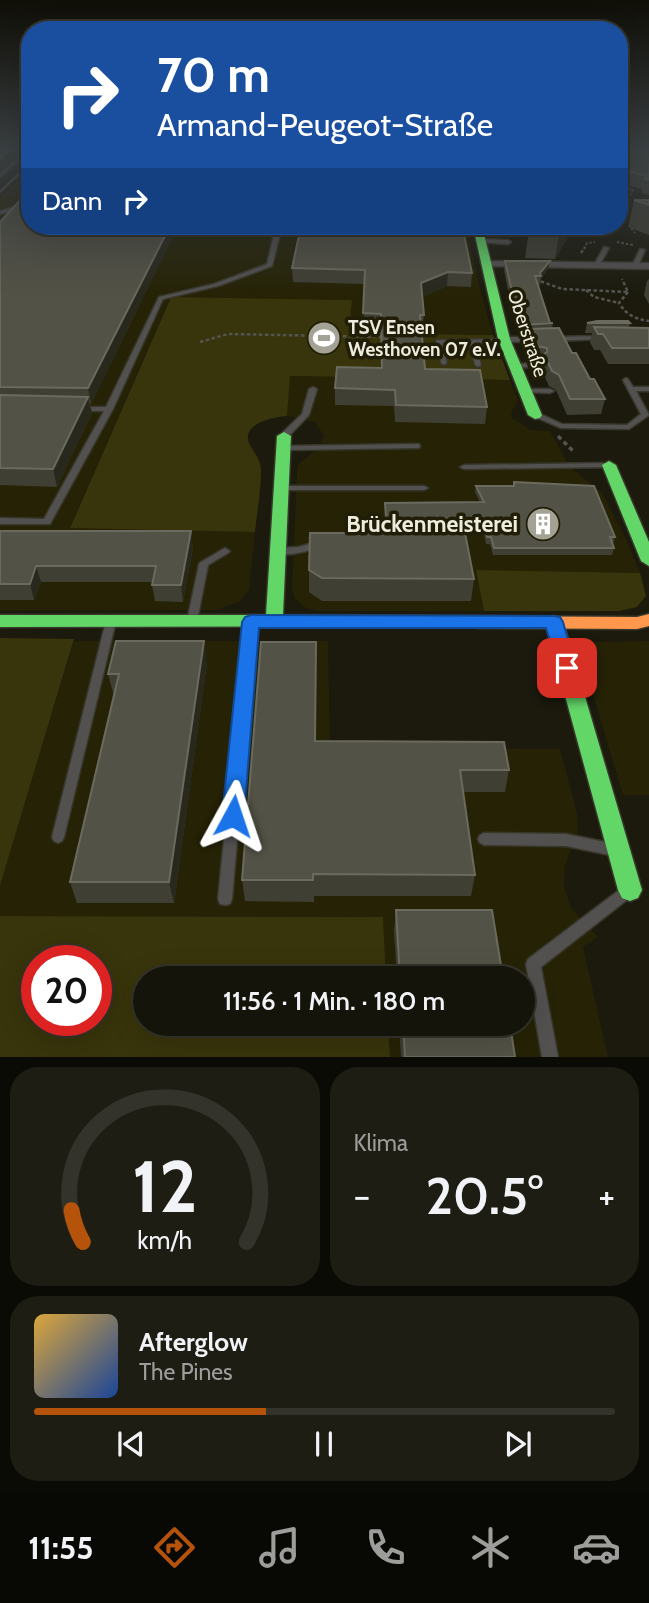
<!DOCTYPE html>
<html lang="de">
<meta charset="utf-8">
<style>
body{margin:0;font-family:Cabin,sans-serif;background:#1d1d13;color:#f1f3f6;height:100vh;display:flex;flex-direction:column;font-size:26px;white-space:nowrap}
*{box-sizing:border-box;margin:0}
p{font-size:23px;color:#9d9e9c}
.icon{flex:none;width:38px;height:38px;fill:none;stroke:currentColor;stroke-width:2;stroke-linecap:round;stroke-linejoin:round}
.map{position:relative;height:1057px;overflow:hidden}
.panel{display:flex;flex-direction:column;gap:10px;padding:10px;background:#0b0b06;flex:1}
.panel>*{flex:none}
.guide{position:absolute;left:21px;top:21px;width:607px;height:214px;border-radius:28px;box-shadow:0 7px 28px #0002,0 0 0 2px #33332b;background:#1a4fa0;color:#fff;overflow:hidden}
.speed{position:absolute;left:21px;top:945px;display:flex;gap:14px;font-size:35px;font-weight:700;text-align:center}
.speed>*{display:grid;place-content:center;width:91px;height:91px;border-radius:50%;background:#14140a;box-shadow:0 7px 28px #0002,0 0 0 2px #33332b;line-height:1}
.speed .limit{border:10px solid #d22;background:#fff;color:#111}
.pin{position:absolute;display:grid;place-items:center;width:60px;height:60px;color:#fff;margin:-30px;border-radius:14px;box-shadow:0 4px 10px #0006}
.me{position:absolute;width:77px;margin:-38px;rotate:5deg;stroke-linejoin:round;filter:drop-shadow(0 0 5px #0008)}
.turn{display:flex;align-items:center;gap:24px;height:147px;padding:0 21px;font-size:32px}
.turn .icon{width:91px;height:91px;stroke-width:2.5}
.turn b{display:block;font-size:49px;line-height:60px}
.then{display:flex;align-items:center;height:66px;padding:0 21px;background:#0003;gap:14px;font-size:26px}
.big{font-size:52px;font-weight:600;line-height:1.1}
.panel .card{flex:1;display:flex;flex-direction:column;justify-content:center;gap:10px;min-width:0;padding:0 24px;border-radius:28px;background:#1d1d13}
.panel .dial{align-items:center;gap:0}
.dial svg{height:182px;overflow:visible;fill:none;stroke:#33332b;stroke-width:7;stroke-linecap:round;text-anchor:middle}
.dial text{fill:#f1f3f6;stroke:none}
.song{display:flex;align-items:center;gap:21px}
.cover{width:84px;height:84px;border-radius:10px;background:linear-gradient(135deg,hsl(40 70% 55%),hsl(220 70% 35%))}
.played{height:7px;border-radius:4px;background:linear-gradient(90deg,#b45309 40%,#33332b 40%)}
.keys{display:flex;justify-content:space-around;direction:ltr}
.heat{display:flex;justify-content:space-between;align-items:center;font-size:38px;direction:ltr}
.panel .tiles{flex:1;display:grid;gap:10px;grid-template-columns:1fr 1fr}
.card:last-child{grid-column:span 2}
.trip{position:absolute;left:133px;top:966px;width:402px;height:70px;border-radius:35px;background:#14140a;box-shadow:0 7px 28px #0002,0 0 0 2px #33332b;font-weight:600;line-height:70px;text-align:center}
.menu{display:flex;height:112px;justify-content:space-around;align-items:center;background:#080804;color:#9d9e9c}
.menu .icon{width:49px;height:49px}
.menu .active{color:#b45309}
.menu b{font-size:32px;color:#f1f3f6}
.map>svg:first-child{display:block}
</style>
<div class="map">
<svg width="649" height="1057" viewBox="0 0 649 1057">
<rect width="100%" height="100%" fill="#1b1a0d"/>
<path fill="#252205" d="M30,169V226H466L478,281L493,335L349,333L351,300L170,298L70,527L255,532L249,590L239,602L216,610L0,611V199Z
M289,376L510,380L518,400L511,413L512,418L531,430L550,431L570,467L602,493L626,539L640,573L477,570L484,611H319L306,608L295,599L292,589L297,469L299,464L320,446L324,436L315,422L287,416Z
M74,641H328L330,748L560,749L577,813L578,830L565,866L564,887L571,908L598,937L583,947L608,1057H390L388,1024H523V978H386L383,917L0,916V886Z
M649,641V795H623L581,654L586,646L595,642Z"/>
<path fill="#38340b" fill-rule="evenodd" d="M171,297L352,300L349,333L493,335L510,380L290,376L287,416C273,417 239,424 250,445C255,454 261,460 261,471C261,491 257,512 255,532L70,528Z
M476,570L640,573L646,596L637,607L619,611H484Z
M0,638L74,639L0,886Z
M0,916L383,917L386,978H145V1024H388L390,1057H0ZM37,961H96V1020H37Z"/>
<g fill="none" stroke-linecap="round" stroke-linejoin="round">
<defs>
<path id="lane" d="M27,148H30V150L0,177V174Z
M28,189H30V193L26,198L30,202V206L0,214V211L26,204L22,198Z
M276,226H282L272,266L218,286L163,299L113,409L50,524H0V518L44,519L104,411H79L75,409L79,407H106L159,297L214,284L267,264Z
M481,239L508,240L511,242L508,244L479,242V240Z
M604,247L609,248L599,266H595L594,265Z
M640,249L645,250L638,266L633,267L632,266Z
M600,336L603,338L602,339L555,341L552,339L555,337Z
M504,337H537L540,339L537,341L476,343L481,365L478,367L475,365L469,343H443L447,363L444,365L441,363L436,341L437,340L501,339Z
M540,363L543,365L542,366L515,368L512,366L515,364Z
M626,378L628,379L633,387H649V391H636L649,415L629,429L561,428L531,415L532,413H538L562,424L627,425L641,414L623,380Z
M313,387L317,389L309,415L287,438H281L280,436L281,434L302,414L309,389Z
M525,389H550L554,391L550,393L523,392L521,391Z
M416,444H419L420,446L419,448L285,450L281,448L285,446Z
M608,463H611L612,465L611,467L464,469L460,467L464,465Z
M280,486H424L428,488L424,490H283L279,488Z
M320,541L323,542L324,544L323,546C309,550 288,559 274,551L279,548L298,547Z
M225,548L230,551L228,553L208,565L197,621L195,623H189L187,621L199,564L201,562Z
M111,617L114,619L116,621L64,837L62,841L58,843L54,841L52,837L106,621L108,619Z
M251,618L255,620L256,622L232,899L230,904L225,905L220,904L218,899L246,622L247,620Z
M484,833L566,834L610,843L614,845L616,849L614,853L610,855L566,846L484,845L480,843L478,839L480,835Z
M623,889L628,891L630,895L628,899L541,967L558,1057H542L526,964L528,959L618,891Z"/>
<path id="street" d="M482,261L649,263V269L486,266L481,263Z"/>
<path id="fast" d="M473,226H482L510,339L542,415L540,418L535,419L528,415L498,339Z
M284,432L291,436L283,615L477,616L483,618L486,622L483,626L0,627V615H266L277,436Z
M609,461L616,465L649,542V566L641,561L602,465Z
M554,616L560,618L563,622L642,890L638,898L630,901L622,898L618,890L545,622L548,618Z"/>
<path id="slow" d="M649,614V626L637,629L477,628L471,626L468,622L471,618L477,616L637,617Z"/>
</defs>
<use href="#lane" stroke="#38372b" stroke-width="3"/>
<use href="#street" stroke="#38372b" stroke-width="3"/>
<use href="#fast" stroke="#38372b" stroke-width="3"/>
<use href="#slow" stroke="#38372b" stroke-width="3"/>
<path stroke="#565450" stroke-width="2" stroke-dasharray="2.5 2" stroke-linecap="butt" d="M620,185L633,190L622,207L620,206
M632,224L631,228L635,233
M581,226L583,230
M513,230L532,235
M617,242L633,245
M584,249L587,243L595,242"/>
<path stroke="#565450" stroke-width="2.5" stroke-dasharray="3.5 2.5" stroke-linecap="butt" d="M581,253L585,247
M539,276L540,281L562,289L628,292L622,279
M586,290L594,297L619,303
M628,292L619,303C626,315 636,319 649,321
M200,342L228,334L382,337"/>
<path stroke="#565450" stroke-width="3.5" stroke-dasharray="4.5 3.5" stroke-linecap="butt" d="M558,436L575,453"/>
<use href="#lane" fill="#535050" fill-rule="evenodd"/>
<use href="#street" fill="#535050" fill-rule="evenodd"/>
<use href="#fast" fill="#63d668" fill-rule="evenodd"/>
<use href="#slow" fill="#ff974d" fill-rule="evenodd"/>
<path stroke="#56544f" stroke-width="2" d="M0,192L30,163"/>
</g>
<path fill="#403f34" d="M620,148H649V195L642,193V189L620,183Z
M29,195L30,226H178L91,404H90L92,413L57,487L0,485V222Z
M634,200H649V235L628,227Z
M301,226H461L460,230L472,273L471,287L447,286L422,297L424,315L422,330H421L425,369L487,407L485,424L395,422L394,406L335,405V388L381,368L380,329L363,328L365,284L293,282L292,268Z
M571,226L569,235L555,259L525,258L529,230Z
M505,261H550L548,269L541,279L540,285H538L550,323H553L552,329L572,353L605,399L601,414L567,415L556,390L549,386L541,369L543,362L534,361L526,343L527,334H522L515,325L504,270Z
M649,279V304L644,295L647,281Z
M587,323H630L629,327L649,328V364H608L600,350H594L590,342L592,333H585Z
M514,482L615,537L613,544L614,548L612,555H493L490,544H486L482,525H386L385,503L480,502L475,492L476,486H513Z
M0,531L193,547L183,602L155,601L152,585L153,582H41L34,600H0Z
M309,570L474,579L471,601H322L309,592Z
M207,663L174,903H77L70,882L114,696L108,674Z
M316,741L509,770L505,792H463L475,875L471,896H314V902L245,901L242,880Z
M396,910L503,978H397L394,931Z
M399,1024H510L515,1057H401Z"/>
<path fill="#29281d" d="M12,148H26L0,172V159Z
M170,226H178L91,404L88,388Z
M563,226H571L569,235L555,259L560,230Z
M550,261L548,269L541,279L540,273Z
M448,272L447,286L420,298L421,283Z
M88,397L92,413L57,487L53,469Z
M191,531L193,547L183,602L181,585Z
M36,566L41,582L34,600L30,584Z
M204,641L207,663L174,903L169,882Z"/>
<path fill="#535246" stroke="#6b6a5e" stroke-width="2" d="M0,148H12L0,159Z
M620,148H649V180L645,179L646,176L620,169Z
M30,192V226H170L88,388L0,387V222L23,197L29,195Z
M634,200H649V205Z
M301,226H379L382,228L463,230L472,273L448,272L421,283L424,315H420L425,369L480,370L487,407L396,405L395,390L335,388L337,367L382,368L381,314L363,313L365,270L292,268Z
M532,226H563L560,230H529Z
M505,261H550L540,273L541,276H535L550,323H553L523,325L517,315Z
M597,321H628L630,323H587Z
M594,327L649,328V348H612L603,334H598Z
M559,328L572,353H576L590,379H594L605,399H570L559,375L552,371L544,354L547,352V348L536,346L528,329Z
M0,395L88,397L53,469L0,468Z
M514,482L594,486L615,537H610L614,548H494L491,537H487L483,519L386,518L385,503L484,502L476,486H514Z
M0,531H191L181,585H152L156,566H36L30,584H0Z
M310,533H465L474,579L322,578L309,570Z
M116,641H204L169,882H70L119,674H108Z
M261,642H316L315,741L504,742L509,770H460L475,875L313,874V880H242Z
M396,910H492L503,978H400Z
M403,1024H510L515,1057H405Z"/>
<linearGradient id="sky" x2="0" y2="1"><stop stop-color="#0f0e07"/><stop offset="0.5" stop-color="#393e40"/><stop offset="1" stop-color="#393e40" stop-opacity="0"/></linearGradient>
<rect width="649" height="296" fill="url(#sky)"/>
<path fill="#1a73e8" stroke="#114b97" stroke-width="2" d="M251,615L554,616L560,617L563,622L576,668L573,673L567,675L560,673L546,628H259L244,816L241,823L233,826L225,823L222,816L242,622L245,617Z"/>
<defs>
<symbol id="stadium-disc" viewBox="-11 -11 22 22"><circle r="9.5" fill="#a4a295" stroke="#211e07"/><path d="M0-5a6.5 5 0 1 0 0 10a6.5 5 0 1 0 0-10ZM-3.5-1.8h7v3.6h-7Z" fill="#fff"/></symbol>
<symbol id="building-disc" viewBox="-11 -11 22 22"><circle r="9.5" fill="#a4a295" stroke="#211e07"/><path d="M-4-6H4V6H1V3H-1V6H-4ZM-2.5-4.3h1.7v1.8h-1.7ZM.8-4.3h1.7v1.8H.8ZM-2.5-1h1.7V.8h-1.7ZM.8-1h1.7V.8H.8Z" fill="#fff"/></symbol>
</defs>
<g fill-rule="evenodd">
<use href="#stadium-disc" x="305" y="319" width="38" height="38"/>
<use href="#building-disc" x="524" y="505" width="38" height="38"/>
</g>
<g text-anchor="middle" stroke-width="7" stroke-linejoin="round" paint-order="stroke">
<g font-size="19" font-weight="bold" fill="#edecde" stroke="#211e07" text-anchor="start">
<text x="348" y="334">TSV Ensen<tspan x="348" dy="22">Westhoven 07 e.V.</tspan></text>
</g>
<g font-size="19" fill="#edecde" stroke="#211e07">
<text transform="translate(528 333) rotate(72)" y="7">Oberstraße</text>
</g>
<g font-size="23" font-weight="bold" fill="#edecde" stroke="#211e07" text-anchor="end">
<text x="518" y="532">Brückenmeisterei</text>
</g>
</g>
</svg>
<div class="speed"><div class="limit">20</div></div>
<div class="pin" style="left:567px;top:668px;background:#d93025"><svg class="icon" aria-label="arrive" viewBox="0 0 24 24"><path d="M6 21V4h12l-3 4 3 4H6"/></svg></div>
<svg class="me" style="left:233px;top:816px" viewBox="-20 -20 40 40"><path d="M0-17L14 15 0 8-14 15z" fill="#1a73e8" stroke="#fff" stroke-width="4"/></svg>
<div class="trip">11:56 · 1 Min. · 180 m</div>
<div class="guide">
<div class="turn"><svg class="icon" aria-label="right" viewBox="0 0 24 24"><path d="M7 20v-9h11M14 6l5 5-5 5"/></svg><div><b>70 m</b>Armand-Peugeot-Straße</div></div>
<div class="then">Dann<svg class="icon" aria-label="right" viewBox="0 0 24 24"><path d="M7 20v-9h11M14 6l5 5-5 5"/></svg></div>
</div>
</div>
<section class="panel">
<div class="tiles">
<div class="card dial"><svg viewBox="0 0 100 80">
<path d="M14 69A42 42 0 1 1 86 69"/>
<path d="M14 69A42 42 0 0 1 9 55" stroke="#b45309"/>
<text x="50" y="56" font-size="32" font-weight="700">12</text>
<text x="50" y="72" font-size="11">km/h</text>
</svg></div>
<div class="card"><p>Klima</p>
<div class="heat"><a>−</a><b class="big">20.5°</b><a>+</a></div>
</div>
<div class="card">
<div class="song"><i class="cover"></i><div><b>Afterglow</b><p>The Pines</p></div></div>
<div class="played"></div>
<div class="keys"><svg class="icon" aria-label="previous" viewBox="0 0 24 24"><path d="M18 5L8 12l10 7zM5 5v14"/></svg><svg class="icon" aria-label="pause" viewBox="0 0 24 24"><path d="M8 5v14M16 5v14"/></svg><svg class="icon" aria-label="next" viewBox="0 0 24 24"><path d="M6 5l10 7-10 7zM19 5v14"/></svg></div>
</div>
</div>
</section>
<nav class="menu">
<b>11:55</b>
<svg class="icon active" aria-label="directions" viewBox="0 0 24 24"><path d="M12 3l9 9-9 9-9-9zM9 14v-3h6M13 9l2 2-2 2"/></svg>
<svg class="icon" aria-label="music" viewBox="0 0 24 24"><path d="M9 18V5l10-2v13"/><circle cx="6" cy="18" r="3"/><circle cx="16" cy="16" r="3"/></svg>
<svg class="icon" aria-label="phone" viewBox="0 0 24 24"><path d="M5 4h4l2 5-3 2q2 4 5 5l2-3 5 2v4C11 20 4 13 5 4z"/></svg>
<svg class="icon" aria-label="climate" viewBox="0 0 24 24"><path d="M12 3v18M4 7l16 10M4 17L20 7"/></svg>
<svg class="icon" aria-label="car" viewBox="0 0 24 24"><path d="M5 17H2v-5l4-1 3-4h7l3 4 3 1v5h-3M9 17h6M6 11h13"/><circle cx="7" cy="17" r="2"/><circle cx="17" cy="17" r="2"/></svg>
</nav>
